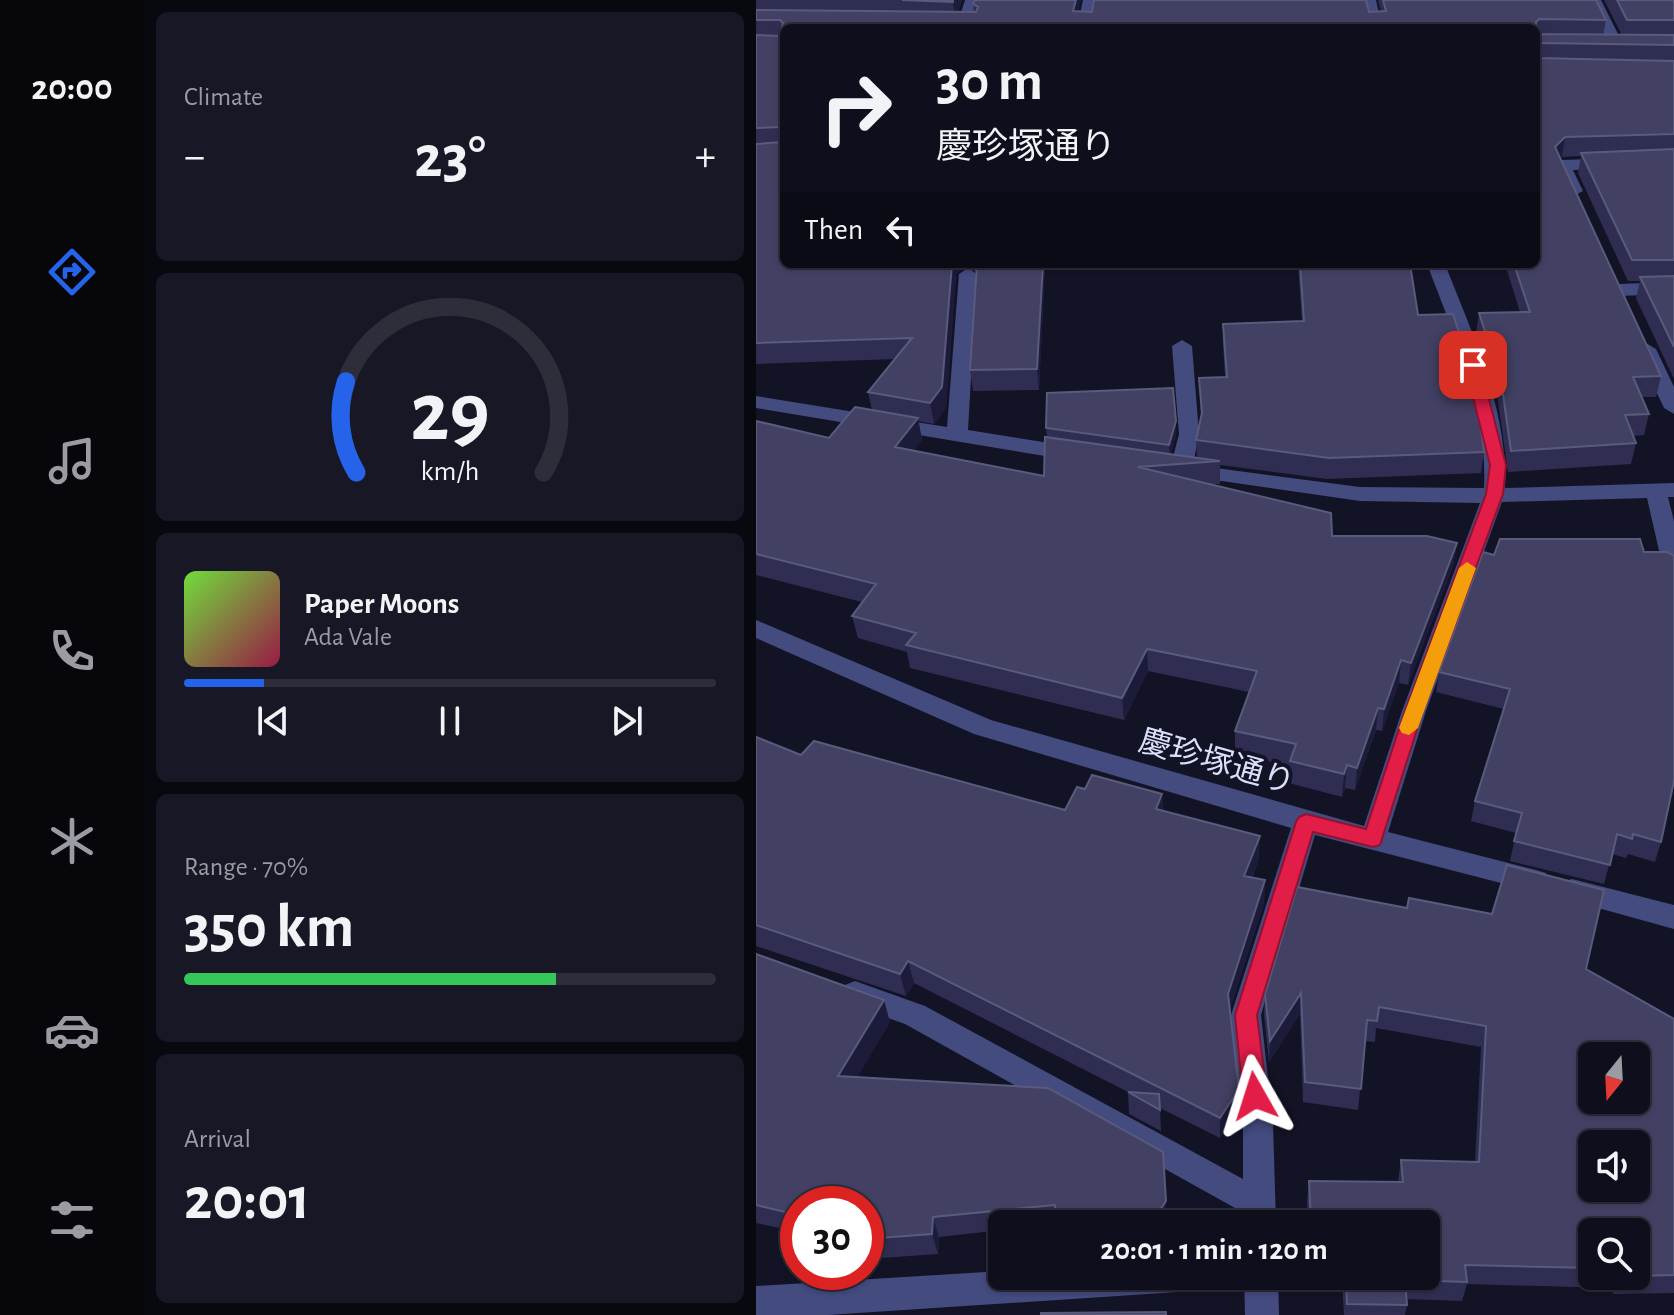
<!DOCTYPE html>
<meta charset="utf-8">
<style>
body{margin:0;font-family:"Alegreya Sans","Noto Sans JP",sans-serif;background:#171725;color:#f1f3f6;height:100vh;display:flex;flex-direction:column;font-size:30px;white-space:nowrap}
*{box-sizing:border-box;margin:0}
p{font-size:26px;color:#9b9ca3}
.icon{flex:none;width:44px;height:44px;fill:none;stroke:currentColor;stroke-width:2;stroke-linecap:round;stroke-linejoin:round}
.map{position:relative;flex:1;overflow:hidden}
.details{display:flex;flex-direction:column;gap:12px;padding:12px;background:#08080f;width:612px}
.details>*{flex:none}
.banner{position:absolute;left:24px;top:24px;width:760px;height:244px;border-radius:12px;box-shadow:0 2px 6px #0004,0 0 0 2px #2e2e3b;background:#0e0e1c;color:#f1f3f6;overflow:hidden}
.needle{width:52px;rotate:198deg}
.controls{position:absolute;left:822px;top:1042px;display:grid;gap:16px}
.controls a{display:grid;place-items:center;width:72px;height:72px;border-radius:12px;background:#0e0e1c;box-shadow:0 2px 6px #0004,0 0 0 2px #2e2e3b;font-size:40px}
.speed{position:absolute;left:24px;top:1186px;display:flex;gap:16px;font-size:40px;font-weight:700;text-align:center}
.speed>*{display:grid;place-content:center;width:104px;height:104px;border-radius:50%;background:#0e0e1c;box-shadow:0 2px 6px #0004,0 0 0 2px #2e2e3b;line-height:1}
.speed .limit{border:12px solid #d22;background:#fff;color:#111}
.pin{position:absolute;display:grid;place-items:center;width:68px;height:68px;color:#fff;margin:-34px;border-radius:16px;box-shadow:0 4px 12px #0006}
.me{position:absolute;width:88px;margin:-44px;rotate:354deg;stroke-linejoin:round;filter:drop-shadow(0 0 6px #0008)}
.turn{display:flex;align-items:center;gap:28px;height:168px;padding:0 24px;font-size:36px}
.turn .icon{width:104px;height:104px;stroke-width:2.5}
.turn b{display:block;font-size:56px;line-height:68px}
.then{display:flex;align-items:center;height:76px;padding:0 24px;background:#0003;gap:16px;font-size:30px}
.big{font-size:60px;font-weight:600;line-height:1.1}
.details .widget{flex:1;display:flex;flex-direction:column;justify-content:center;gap:12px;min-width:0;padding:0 28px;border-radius:12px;background:#171725}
.details .dial{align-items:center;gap:0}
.dial svg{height:208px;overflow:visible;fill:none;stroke:#2e2e3b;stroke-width:7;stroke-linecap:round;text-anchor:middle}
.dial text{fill:#f1f3f6;stroke:none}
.song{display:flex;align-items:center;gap:24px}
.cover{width:96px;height:96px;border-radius:12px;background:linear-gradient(135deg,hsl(100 70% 55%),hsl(340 70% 35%))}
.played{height:8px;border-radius:4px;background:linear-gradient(90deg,#2563eb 15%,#2e2e3b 15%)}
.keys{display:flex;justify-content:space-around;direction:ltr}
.heat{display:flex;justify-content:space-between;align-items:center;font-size:44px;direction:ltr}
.charge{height:12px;border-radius:6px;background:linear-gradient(90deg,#34c759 70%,#2e2e3b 0)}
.trip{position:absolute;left:232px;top:1210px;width:452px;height:80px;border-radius:12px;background:#0e0e1c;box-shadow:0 2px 6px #0004,0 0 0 2px #2e2e3b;font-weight:600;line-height:80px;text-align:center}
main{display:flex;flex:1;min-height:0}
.tab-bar{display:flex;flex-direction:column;width:144px;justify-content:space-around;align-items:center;background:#06060b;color:#9b9ca3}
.tab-bar .icon{width:56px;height:56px}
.tab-bar .on{color:#2563eb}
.tab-bar b{font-size:36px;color:#f1f3f6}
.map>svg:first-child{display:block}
</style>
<main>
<nav class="tab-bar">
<b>20:00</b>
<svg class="icon on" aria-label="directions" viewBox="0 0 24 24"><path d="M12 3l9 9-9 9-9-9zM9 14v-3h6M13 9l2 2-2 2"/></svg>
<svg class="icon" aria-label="music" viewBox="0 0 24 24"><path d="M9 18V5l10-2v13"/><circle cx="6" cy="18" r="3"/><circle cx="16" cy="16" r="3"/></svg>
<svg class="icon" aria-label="phone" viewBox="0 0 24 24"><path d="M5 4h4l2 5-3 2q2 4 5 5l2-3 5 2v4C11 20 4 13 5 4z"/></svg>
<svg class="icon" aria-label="climate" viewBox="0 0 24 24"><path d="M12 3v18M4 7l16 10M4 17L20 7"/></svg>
<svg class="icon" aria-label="car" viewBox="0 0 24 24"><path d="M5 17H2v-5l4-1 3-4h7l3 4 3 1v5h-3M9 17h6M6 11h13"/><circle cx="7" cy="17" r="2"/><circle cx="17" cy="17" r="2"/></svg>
<svg class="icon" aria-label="filters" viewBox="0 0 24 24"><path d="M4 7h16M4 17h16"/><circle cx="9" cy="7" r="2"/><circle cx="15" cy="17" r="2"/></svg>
</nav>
<section class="details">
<div class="widget"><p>Climate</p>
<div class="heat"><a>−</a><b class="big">23°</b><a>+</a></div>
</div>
<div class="widget dial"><svg viewBox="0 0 100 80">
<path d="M14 69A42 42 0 1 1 86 69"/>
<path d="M14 69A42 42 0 0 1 10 34" stroke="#2563eb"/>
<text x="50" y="56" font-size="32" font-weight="700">29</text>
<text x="50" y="72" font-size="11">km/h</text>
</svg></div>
<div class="widget">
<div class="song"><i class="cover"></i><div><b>Paper Moons</b><p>Ada Vale</p></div></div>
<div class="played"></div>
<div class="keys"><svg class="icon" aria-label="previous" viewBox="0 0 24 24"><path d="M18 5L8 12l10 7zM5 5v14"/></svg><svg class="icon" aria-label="pause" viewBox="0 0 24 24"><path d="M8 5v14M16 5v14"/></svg><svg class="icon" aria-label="next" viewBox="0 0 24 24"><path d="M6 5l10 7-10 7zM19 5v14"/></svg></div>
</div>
<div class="widget"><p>Range · 70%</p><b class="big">350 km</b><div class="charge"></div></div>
<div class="widget"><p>Arrival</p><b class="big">20:01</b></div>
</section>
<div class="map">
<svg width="918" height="1315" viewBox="0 0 918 1315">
<rect width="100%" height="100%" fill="#131326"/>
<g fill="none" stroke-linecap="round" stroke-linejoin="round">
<path fill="#434b7f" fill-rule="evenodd" d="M209,0H223L214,28H200Z
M327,0H341L335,28H321Z
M606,0H620L626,28H612Z
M831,0H845L869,48L866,51H856Z
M918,156V166L817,170L827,191L818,196L809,191L798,165L806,160Z
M671,264H689C717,336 752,409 749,488L918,483V497H912L918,521V576L910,573L907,568L891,498L746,502L670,711L632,832L780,870L790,873L794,881L790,889L780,892L559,835L505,1015L517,1123L520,1224H488V1213L149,1024L89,1003L85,994L89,985L99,981L169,1006L487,1179V1123L475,1015L535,828L218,734L0,638V620L235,720L608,826L646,711L724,503L604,501L417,474L414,469L423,434L416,346L426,340L436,346L443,434L437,465L604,487L728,488C732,409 698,336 671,264Z
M212,268L221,274L212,430L319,447L326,449L330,454L326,459L319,461L0,408V396L191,427L203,274Z
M918,282V294L862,296L853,290L862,284Z
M890,343L900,349L918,387V414L908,408L880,349Z
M816,879L918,905V929L806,898L802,890L806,882Z
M246,1271V1276H439L434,1288L422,1292L72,1315H0V1286Z
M488,1276H522L523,1315H489Z"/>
</g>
<path fill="#2f2e52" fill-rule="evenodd" d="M0,0H206L202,12H218L217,4L219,0H325L322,11L613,12H625L622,0H840L850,20L847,35H866L848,0H918V379L880,298L884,281H872L822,173L825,156L806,157L804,159L905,376L900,397H886L893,414L888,435L877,436L880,443L875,464L752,472L742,401L720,334L723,313L764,312L749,264H780V28L28,264H289L283,390L217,391L214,370L220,272L210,266L200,274L190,408L178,424L162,421L166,440L157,451L288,476L291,437L290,428L420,421V434L415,454L441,458L440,440L445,418L443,378L469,377L467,344V324L546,321L542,264H654L662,315L728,452L725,473L571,479L464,465V484H456L576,536L701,543L697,566L652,685L643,683L626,731L620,730L599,790L589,788L586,797L533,783L534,766L479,754V731L493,692L392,671L368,720L154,668L151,652L102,638L96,616L106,602L0,575V421L73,438L116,410L112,392L139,359L0,364Z
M727,552L905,842L899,862L872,854L870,858L856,854L848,884L754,861L760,833L715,821L719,801L748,709L680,692L683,672Z
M0,737L45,755L309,810L329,789L406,794L407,811L503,858L496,878L509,880L508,903L474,1009L483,1089L482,1110L464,1138L404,1108L405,1131L373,1114L372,1092L374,1093L158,983L150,996L0,946Z
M0,954L134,1022L101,1077L411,1221L409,1224H246V1230L183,1237L182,1254L110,1259V1204H42V1232L0,1223Z
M830,969L918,1019V1293L857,1294L856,1288L711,1284L706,1301L650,1299L651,1305L649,1315H588L586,1281H555L554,1276H670V1224H552L551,1201L553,1181L642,1182L645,1160L719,1162L725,1047L620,1028L619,1042L609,1041L602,1110L547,1102L544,1014L513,1062L508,1015L509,994ZM836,1232L880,1276H836Z"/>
<path fill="#1c1b39" d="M197,0H206L199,20L197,2Z
M320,0H325L319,28L317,11Z
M809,137L806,157L795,166L799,147Z
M196,264H210V266L200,274L190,408L178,424L174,403Z
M287,264H289L283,390L281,369Z
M162,418L166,440L143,470L139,447Z
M420,421V434L414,458L413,445Z
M701,543L697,566L652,685L655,663Z
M391,649L392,671L368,720L366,698Z
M645,660L643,683L626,731L628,709Z
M622,708L620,730L599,790L601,768Z
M591,765L589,788L586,797L588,774Z
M406,794L407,817L400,809Z
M504,836L503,858L487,899L488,876Z
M509,880L508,903L472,1015V994Z
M152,961L158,983L150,996L144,974Z
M545,993L544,1014L513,1062L514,1041Z
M128,1000L134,1022L89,1097L82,1076Z
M483,1089L482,1110L464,1138V1118Z
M410,1201L411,1221L409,1224H397V1221Z
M177,1217L183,1237L182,1254L176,1234Z"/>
<path fill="#424164" stroke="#5a5a7c" stroke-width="2" fill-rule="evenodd" d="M146,0H197V2Z
M219,0H320L317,11L336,12L338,0H610L613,12L630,11L627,0H840L850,20L783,19L780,22L781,34L918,35V45L783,43L780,46V28H28V264H196L186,387L174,403L112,392L156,338L0,343V144L26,142L27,130L24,127L0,128V35L24,36L27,23L24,20H0V10L220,12L222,7L217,4Z
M861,0H918V20H871Z
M780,49L781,58L918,61V134L809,137L799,147L905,376L877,377L893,414L869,415L880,443L755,451L745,380L723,313L774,312L758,264H780Z
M918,149V260H876L825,153Z
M221,264H287L281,369L214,370Z
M544,264H654L662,315L697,314L719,381L728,452L573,458L440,440L446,413L443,378L471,377L467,324L548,321Z
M918,276V347L884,277Z
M417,388L420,421L413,445L290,428L291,393Z
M99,407L162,418L139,447L288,476L289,437L464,461L382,467L575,513L576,536H671L701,543L655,663L645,660L628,709L622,708L601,768L591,765L588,774L534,761L540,744L479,731L501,671L391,649L366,698L150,645L160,633L96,616L120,584L0,554V421L73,438Z
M744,539H884L888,552H911L918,556V781L905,842L877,834L876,839L861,834L854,865L758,841L766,813L719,801L754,689L683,672L727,552L738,555Z
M0,737L45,755L58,741L309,810L321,787L329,789L336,775L406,794L400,809L504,836L488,876L509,880L472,994L483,1089L464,1118L152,961L144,974L0,925Z
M751,865L848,890L830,969L918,1019V1275L880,1276V1232H836V1268L709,1265L711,1282L649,1280L651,1305L591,1304L590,1276H670V1224H555L553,1181L647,1182L645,1160L723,1162L730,1026L623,1007L621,1021L611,1020L605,1089L549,1082L545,993L514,1041L509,994L541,887L651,908L653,898L736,914ZM836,1056H880V1100H836ZM836,1144H880V1188H836Z
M0,954L128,1000L82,1076L292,1088L407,1152L410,1201L397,1221L355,1224H299V1205L177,1217L176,1234L110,1239V1204H42V1215L0,1205Z
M372,1092L403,1094L404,1110Z
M410,1312V1315H285V1313Z"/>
<path fill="#e11d48" stroke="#92132f" stroke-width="2" d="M717,361L724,365L750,465L747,494L667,711L624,845L617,847L557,832L501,1015L511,1096L507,1103L499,1106L491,1103L487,1096L479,1015L540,822L543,817L550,814L610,829L649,711L730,494L734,465L709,365Z"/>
<path fill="#f59e0b" d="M711,562L720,568L662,728L653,735L646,733L643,728L703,568Z"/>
<g text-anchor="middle" stroke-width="8" stroke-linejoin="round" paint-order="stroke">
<g font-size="32" fill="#dcdefb" stroke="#131326">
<text transform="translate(461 761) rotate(16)" y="11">慶珍塚通り</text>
</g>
</g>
</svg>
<div class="controls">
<a><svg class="needle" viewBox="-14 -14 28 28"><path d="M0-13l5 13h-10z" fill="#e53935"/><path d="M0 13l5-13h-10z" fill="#9b9ca3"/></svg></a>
<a><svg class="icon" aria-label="sound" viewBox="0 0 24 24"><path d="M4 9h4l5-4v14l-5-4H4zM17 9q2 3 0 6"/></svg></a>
<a><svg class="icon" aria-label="search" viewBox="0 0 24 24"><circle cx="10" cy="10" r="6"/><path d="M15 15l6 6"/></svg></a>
</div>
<div class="speed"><div class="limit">30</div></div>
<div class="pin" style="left:717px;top:365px;background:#d93025"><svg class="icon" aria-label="arrive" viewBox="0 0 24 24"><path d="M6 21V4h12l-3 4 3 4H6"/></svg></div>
<svg class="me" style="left:499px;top:1096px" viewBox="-20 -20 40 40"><path d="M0-17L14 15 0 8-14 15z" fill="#e11d48" stroke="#fff" stroke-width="4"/></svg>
<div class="trip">20:01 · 1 min · 120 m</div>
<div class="banner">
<div class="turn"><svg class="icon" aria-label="right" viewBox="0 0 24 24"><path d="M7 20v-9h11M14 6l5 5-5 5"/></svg><div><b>30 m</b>慶珍塚通り</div></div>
<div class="then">Then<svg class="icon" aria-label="left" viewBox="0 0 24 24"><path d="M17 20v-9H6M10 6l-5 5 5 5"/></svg></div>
</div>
</div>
</main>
